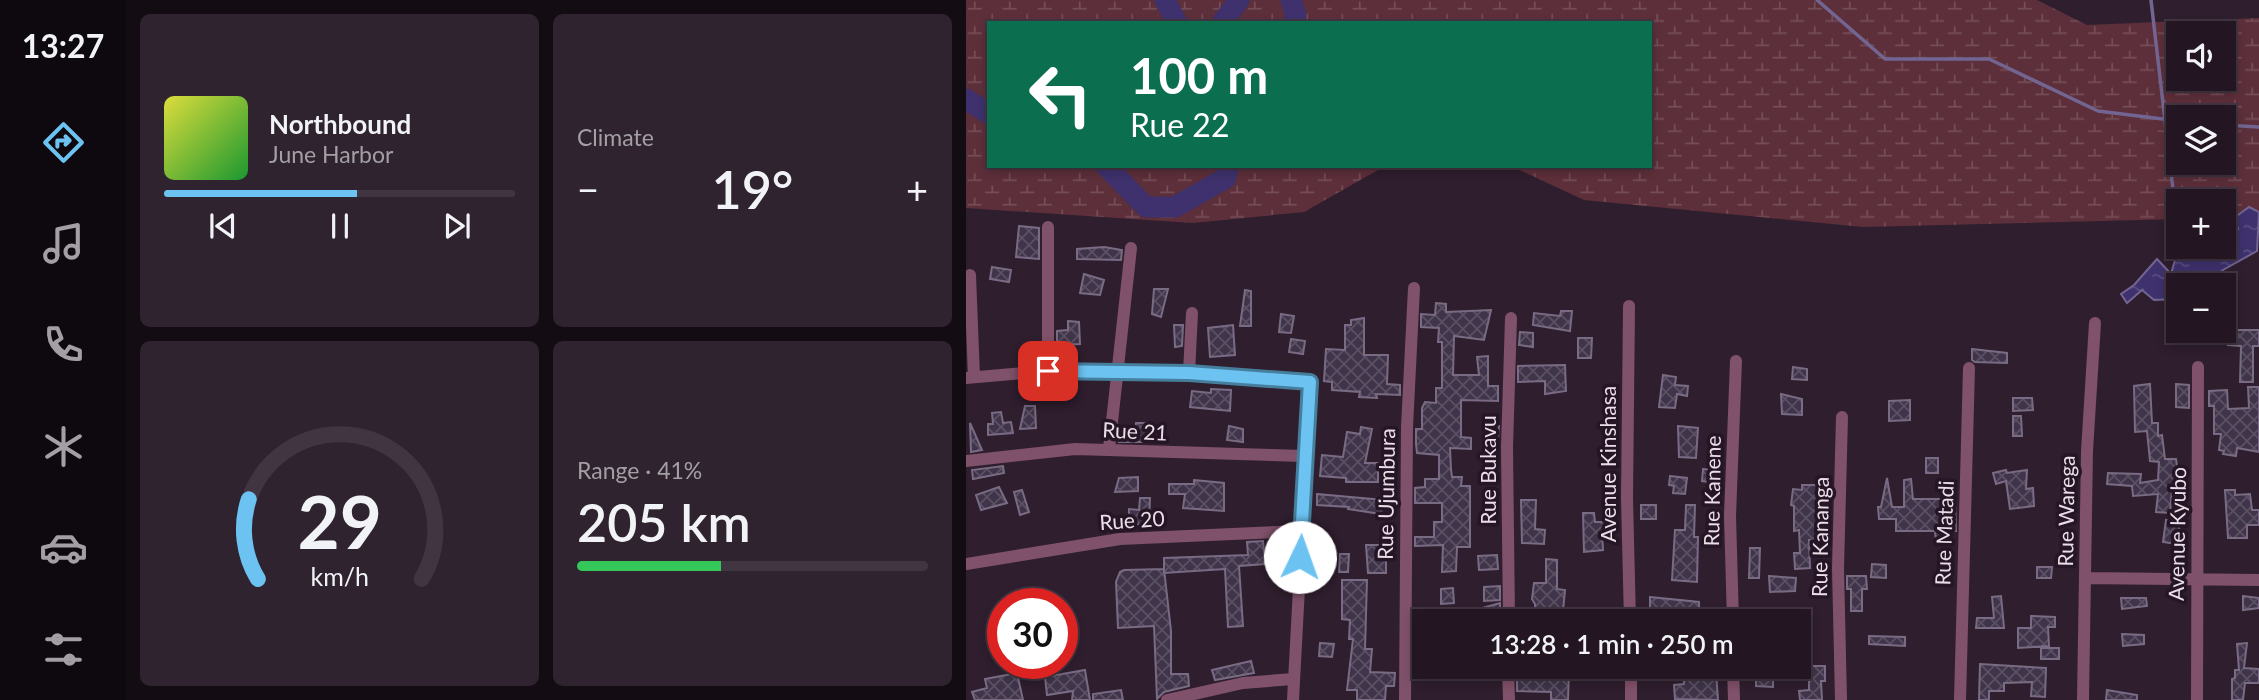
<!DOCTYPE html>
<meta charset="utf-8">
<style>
body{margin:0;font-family:Lato,sans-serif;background:#2f232f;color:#f1f3f6;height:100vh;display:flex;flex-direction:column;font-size:26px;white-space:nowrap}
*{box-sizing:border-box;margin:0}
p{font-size:23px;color:#a39fa5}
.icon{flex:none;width:38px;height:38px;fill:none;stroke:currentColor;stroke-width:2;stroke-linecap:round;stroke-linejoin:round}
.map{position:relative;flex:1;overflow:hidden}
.drawer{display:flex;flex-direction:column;gap:14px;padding:14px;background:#130c13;width:840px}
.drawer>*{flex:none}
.guide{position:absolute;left:21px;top:21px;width:665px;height:147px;border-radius:0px;box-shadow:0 4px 10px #0003,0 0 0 2px #403540;background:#0b6e4f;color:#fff;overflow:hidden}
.tools{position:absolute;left:1200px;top:21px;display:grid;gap:14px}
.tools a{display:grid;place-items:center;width:70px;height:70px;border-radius:0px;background:#231622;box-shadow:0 4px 10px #0003,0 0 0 2px #403540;font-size:35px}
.speed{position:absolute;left:21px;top:588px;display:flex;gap:14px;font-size:35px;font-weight:700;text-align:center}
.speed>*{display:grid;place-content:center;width:91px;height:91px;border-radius:50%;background:#231622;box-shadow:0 4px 10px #0003,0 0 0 2px #403540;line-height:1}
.speed .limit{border:10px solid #d22;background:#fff;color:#111}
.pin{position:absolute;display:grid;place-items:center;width:60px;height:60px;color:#fff;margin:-30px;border-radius:14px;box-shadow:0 4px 10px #0006}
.me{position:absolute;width:77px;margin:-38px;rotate:3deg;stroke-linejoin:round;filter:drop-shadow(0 0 5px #0008)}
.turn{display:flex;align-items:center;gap:24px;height:147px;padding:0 28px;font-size:32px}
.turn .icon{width:91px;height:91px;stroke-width:2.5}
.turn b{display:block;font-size:49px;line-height:60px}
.big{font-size:52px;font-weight:600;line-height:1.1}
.drawer .widget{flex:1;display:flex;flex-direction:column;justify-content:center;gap:10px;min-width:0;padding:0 24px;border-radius:10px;background:#2f232f}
.drawer .dial{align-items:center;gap:0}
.dial svg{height:182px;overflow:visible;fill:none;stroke:#403540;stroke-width:7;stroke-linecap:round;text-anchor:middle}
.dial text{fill:#f1f3f6;stroke:none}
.song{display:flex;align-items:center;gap:21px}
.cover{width:84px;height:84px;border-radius:10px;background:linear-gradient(135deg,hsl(60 70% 55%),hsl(130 70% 35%))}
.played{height:7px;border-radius:4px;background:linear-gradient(90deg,#6cc3f2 55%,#403540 55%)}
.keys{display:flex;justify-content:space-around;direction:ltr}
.heat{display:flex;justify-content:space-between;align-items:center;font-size:38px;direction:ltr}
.charge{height:10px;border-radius:5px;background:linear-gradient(90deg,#34c759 41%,#403540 0)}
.drawer .tiles{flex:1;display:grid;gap:14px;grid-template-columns:repeat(2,1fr)}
.trip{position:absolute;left:446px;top:609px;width:399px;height:70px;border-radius:0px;background:#231622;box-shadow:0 4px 10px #0003,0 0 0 2px #403540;font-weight:600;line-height:70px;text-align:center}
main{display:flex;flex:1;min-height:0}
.tab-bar{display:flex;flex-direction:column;width:126px;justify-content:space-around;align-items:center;background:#0e090e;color:#a39fa5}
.tab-bar .icon{width:49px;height:49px}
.tab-bar .selected{color:#6cc3f2}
.tab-bar b{font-size:32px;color:#f1f3f6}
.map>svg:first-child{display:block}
</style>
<main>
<nav class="tab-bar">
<b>13:27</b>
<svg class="icon selected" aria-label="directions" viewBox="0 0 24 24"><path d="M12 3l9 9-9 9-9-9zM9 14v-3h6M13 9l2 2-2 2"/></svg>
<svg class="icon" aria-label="music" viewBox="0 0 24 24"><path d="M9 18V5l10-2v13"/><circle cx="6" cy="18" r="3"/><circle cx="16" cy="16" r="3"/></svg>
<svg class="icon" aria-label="phone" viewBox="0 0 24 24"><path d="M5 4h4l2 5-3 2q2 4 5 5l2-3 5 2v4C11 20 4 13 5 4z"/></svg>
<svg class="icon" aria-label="climate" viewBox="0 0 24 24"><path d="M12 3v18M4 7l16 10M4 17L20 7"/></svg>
<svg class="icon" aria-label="car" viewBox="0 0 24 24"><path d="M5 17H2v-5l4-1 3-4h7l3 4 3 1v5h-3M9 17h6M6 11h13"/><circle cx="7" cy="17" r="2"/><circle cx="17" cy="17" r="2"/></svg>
<svg class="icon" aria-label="filters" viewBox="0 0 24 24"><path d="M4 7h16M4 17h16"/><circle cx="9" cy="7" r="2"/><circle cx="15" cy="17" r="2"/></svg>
</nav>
<section class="drawer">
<div class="tiles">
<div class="widget">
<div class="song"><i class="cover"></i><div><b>Northbound</b><p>June Harbor</p></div></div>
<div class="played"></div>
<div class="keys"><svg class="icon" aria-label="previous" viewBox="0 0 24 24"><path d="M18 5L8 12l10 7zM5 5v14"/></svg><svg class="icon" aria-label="pause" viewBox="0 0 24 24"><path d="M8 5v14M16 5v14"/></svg><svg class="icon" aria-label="next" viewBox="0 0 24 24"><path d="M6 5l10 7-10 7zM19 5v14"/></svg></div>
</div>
<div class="widget"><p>Climate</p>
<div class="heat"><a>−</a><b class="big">19°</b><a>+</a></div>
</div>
<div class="widget dial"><svg viewBox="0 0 100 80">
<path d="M14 69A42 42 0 1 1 86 69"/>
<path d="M14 69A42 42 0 0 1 10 34" stroke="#6cc3f2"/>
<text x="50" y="56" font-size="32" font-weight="700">29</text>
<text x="50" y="72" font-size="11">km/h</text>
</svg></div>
<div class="widget"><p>Range · 41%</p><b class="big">205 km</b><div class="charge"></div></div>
</div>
</section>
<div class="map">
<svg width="1293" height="700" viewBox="0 0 1293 700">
<defs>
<pattern id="wetland-marsh" width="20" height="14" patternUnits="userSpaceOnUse" patternTransform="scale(1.75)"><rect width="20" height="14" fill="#5d2f3a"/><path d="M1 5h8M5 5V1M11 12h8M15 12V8" fill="none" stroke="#744d56"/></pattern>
<pattern id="water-ripples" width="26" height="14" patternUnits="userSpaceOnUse" patternTransform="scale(1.75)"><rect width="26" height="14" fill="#3e316d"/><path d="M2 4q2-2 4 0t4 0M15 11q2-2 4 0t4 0" fill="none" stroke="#5a4e82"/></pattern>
<pattern id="building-cross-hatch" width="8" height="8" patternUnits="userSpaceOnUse" patternTransform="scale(1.75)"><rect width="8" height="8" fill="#3f3449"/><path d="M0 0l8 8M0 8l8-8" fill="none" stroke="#5b5163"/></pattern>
</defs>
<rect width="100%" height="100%" fill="#2f1e2e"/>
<path fill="url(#wetland-marsh)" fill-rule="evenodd" d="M0,0H1071L1121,25L1293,18V218H1258V201H1213V219L897,227L618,200L545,166H684V23H23V166H419L338,212L227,223L0,208ZM1213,33H1258V79H1213ZM1213,117H1258V163H1213Z"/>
<path fill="url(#water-ripples)" stroke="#726592" stroke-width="2" d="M1283,207L1293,212L1291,251L1257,270L1239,285H1213V299L1188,300L1176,290L1161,303L1155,294L1168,285L1191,259L1205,274L1213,246L1228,252L1227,247H1258V236L1272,229L1268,218Z"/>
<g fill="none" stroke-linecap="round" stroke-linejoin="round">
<path stroke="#726592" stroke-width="3.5" d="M851,0L919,59H1023L1132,111L1213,121
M1185,0L1213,241
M1258,125L1293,127"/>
<path stroke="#3e316d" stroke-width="21" d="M199,0L211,23
M325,0L330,15L327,23
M256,23L273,0
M0,99L23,114
M140,166L180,207H209L260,178L262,166"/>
</g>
<path fill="url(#building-cross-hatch)" stroke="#786b83" stroke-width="2" d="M53,226L73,228V259L50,257Z
M138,247L156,250L155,260L111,259V249Z
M26,267L45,270L43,282L24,279Z
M118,274L138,280L134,295L114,293Z
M188,289H202L195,317L186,314Z
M279,290L285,291V326H274Z
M470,303L480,304V312L525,310L518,340L488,336L487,375H513L511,357L522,356V386H532V401L495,400V437L505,438V449L484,448L485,469L486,477H496L495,486H504V547H491L490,571L476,572L477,545L449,546V537H468V522H476V503H449V488L459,487V479H473V455L451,453L450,444V429H456V408L459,402L470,403V388H476V342H472L473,328L455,327V314L469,315Z
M595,311H606L604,331L567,325L568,313L594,316Z
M315,314L328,316L325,333L313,332Z
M398,318V355H422L421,384L434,385V395L410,394L411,398L393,397L394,392L366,390V382L358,381L360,349L379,350V325H385V320Z
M102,321L113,322L114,344L91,345V331L102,330Z
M208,325H217L216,346L209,347Z
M267,325L269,355L244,357L242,328Z
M1263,330H1293V346H1287V382H1274L1275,346L1262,345Z
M554,332L567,333V347L553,345Z
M612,338H626L625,358H612Z
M325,339L339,341L337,354L323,352Z
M1006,349L1041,353V363L1009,362L1006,360Z
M599,365L600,391L579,394V381L552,382V366Z
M827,367L841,369V380L826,379Z
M697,375L710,377L709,385L722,386L721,396L711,394L709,408L693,407Z
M1184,384L1186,423H1192V436L1196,435L1199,459H1210L1214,488L1206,490L1204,513L1190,512L1192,494L1167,496L1166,486L1141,484L1142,473L1175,474L1174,483L1192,480L1193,462L1184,461L1181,431L1169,432L1168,386Z
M1210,384L1223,385V408L1210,407Z
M1282,387H1293V452L1271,448L1270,456L1257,454L1258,451L1253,450L1255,434H1248V406H1243V391L1261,390L1262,409L1283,408Z
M245,389L265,390L264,411L224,407L226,391L245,393Z
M815,394L836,399V415L816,414Z
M1047,398H1066L1067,410L1047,411Z
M944,400V420L923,421V401Z
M59,406H69L70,428L54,429Z
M35,412L37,423L45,422L47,433L22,435V424H27L26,413Z
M1047,416H1055L1056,436H1047Z
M4,423L16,450L5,452Z
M170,423H182L181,442H153L154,433H169Z
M263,426L277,429V442L261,440Z
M519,426H533L532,439H519Z
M712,426L732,428L730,458L713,457Z
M395,427L406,429L399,463H412V482H380V478L354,476L356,455L377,457L381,432L394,434Z
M960,458H972V473H960Z
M37,466L38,473L7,479L6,470Z
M737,469L755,471L753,483L736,481Z
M1040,470L1041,473L1061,470L1060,489L1067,488L1068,506L1044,509L1040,481L1030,484L1027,473Z
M704,476L721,478L719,494L707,493L708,486L703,485Z
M172,477V491L149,492L153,478Z
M921,478L926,507H938V480L945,479L947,499H989L990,531H978V543H970L969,531H930V519H913L912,507H915Z
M228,480L258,483V511L217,508L219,494H203V484H228Z
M836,485H854V508H865L864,521H854L856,539L843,540L844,568L829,569L828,553H834L833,530L828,531V506L825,505L827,489L836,490Z
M33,487L41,503L15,510L10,495Z
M56,490L63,512L54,515L48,492Z
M1259,490H1269V495L1284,494L1286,510H1293V525H1281V538H1262Z
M351,494L417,500L415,514L382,509L383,507L351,505Z
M174,498H184L183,525L163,524V509L173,510Z
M555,500H570L569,529L579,530L578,544L556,543Z
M675,505H690V519H675Z
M720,505H729L728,537H732L731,582L706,580L709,530H719Z
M617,513H628L629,522H642L641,534L636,533L637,550L618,552Z
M1200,520L1214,522L1211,544L1197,542Z
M297,541L299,564L273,566L277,626L262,627L259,569L198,573V558L282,555L281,542Z
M400,545H427L425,555L420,554V573H402Z
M784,548H794L793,578H783Z
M374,554H383L382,572H373Z
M531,555L532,569L513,570L512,556Z
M580,559L591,560V589L599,590L597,611L605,613L604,621H589L590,616H569V604L566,599L568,583H580Z
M906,564L920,565V578L905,577Z
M1071,567H1086L1085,578H1071Z
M198,569L205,631V674H222L223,686L198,692L191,699L188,626L152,628L150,582L154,572L158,570Z
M803,576L830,578L829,591L804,592Z
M881,576H900L901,589H896V611H885V589H881Z
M376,580H401L399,649H406L404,672L429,673L428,686H420L419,700H391V690H381L387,639H383L384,620L376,619Z
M534,586V600L518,601V587Z
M487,588L488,603L475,604V589Z
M1035,596L1038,628H1010L1011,618H1028L1026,597Z
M1277,596L1293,598V608L1277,610Z
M684,597L733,602V620L691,621V616H684Z
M1155,598H1180L1181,606L1156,609Z
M534,603V614L502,615V612Z
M1065,616L1089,617V627H1082L1083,646L1052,648V628H1065Z
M1156,634L1178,635V644L1157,646Z
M903,636L939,637V646L903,644Z
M354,643L368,644L366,657L353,656Z
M1281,643L1278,668L1293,669V683H1279L1277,700H1266V679L1269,678V670H1273L1271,644Z
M1075,648H1093V659H1075Z
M285,661L288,673L249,680L246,670Z
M1014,664L1080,668L1079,697L1065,696L1066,682L1038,683V691H1023V700H1013Z
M843,666H859V681H855L856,700H834L833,691L843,690Z
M717,667H742V671H750L752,700L709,699L708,685L718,684Z
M790,667H807V687L790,686Z
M592,669L603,670L602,700H585V692L551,691V673H592Z
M119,670L124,700H106L107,691L81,695L79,677Z
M51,673L57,700H9L6,692L21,688L19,679Z
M155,690L157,700H127V694Z
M1141,690L1171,695V700H1140Z"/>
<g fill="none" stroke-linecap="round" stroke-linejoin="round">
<path stroke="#80516a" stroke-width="12" d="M4,275L8,377
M663,306L661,498L664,621
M82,371V227
M223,373L226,313
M0,378L82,371L223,373L344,382L327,700
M143,449L165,248
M0,461L109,449L338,456
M0,564L154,539L335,531
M1119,578L1293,580
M543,621L541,447L545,318
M767,621L764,516L770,361
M542,667L543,700
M665,667V700
M767,667L768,700
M201,700L277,683L327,679
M439,700L441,427L448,288
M875,700L872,568L876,417
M994,700L1003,368
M1117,700L1121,451L1129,323
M1231,700L1232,367"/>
</g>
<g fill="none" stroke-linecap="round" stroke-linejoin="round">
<defs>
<path id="route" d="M82,371L223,373L344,382L334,557"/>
</defs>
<use href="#route" stroke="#467f9d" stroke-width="18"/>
<use href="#route" stroke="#6cc3f2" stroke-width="12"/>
</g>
<g text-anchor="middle" stroke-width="7" stroke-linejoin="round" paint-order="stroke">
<g font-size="21" fill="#eadee9" stroke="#251525">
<text transform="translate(169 432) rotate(3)" y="7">Rue 21</text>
<text transform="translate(643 464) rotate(-90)" y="7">Avenue Kinshasa</text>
<text transform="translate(523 470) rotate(-90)" y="7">Rue Bukavu</text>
<text transform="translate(747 491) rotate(-89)" y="7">Rue Kanene</text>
<text transform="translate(421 494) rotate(-89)" y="7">Rue Ujumbura</text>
<text transform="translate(1101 511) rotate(-89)" y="7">Rue Warega</text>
<text transform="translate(166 521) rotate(-4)" y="7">Rue 20</text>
<text transform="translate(979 533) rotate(-88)" y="7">Rue Matadi</text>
<text transform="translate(1212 534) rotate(-89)" y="7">Avenue Kyubo</text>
<text transform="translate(855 537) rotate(-89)" y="7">Rue Kananga</text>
</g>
</g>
</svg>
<div class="tools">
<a><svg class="icon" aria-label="sound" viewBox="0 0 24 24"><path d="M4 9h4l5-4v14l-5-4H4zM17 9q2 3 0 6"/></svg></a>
<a><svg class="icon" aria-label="layers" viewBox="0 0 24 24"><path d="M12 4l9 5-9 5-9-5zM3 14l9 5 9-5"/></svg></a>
<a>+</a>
<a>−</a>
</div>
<div class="speed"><div class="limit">30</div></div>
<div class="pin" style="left:82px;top:371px;background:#d93025"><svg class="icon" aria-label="arrive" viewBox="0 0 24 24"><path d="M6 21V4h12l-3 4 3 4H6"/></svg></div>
<svg class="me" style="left:334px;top:557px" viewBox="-20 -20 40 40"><circle r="19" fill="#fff"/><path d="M0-13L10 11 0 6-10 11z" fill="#6cc3f2"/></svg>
<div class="trip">13:28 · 1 min · 250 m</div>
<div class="guide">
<div class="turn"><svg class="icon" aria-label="left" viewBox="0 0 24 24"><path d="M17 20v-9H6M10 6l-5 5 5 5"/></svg><div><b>100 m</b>Rue 22</div></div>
</div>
</div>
</main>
